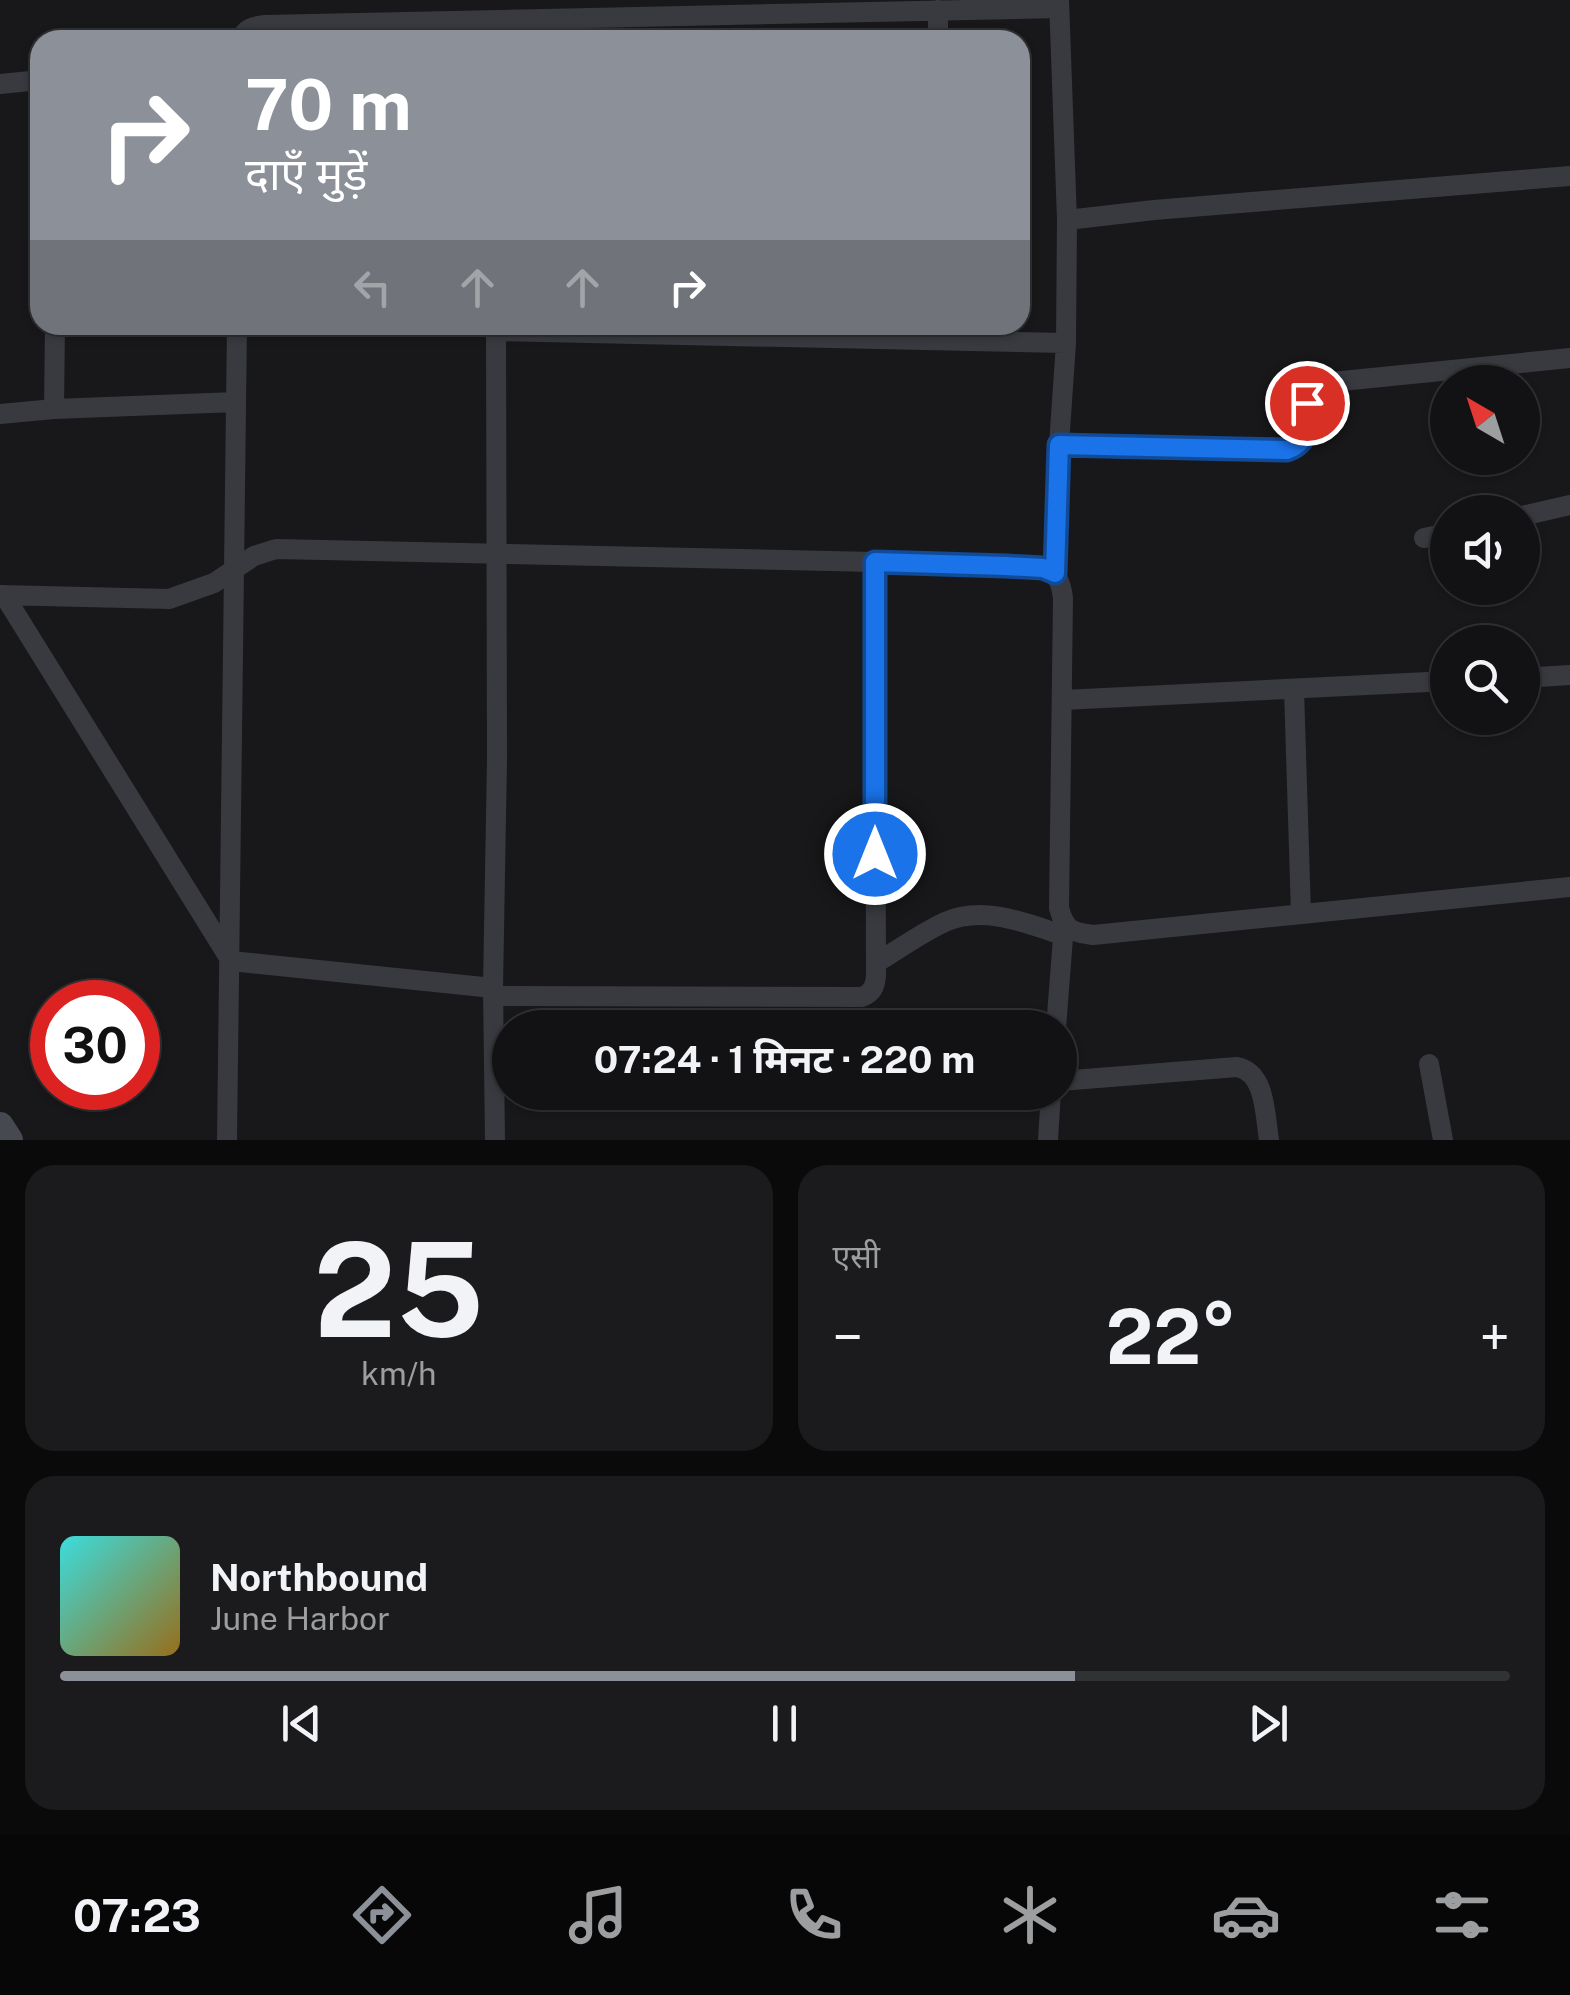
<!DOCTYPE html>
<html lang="hi">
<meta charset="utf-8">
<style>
body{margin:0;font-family:"Public Sans","Noto Sans Devanagari",sans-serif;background:#1b1b1d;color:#f1f3f6;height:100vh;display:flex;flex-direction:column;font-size:38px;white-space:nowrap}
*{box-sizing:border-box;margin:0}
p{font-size:32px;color:#9c9ea0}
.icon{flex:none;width:55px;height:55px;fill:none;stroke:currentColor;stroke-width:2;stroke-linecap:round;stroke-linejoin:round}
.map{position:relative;height:1140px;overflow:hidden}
.sheet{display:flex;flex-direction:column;gap:25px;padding:25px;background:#0a0a0b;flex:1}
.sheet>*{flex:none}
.banner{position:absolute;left:30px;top:30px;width:1000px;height:305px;border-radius:30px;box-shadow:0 2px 8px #0004,0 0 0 2px #313234;background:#8c9099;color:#fff;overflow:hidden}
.needle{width:65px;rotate:321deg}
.tools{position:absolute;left:1430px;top:365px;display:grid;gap:20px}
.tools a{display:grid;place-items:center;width:110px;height:110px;border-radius:50%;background:#121214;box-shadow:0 2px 8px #0004,0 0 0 2px #313234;font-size:50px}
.speed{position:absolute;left:30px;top:980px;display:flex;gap:20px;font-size:50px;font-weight:700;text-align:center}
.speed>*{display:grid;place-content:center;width:130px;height:130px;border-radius:50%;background:#121214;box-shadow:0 2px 8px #0004,0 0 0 2px #313234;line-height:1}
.speed .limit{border:15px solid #d22;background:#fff;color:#111}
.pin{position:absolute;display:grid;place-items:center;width:85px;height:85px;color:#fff;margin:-42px;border:5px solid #fff;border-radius:50%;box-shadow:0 2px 10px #0007}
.me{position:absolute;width:110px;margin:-55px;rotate:0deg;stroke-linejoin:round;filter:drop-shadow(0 0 8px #0008)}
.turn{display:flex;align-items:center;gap:35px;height:210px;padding:0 50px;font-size:45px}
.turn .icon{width:130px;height:130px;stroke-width:2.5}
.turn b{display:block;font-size:70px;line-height:85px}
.lanes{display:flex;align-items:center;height:95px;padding:0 50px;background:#0003;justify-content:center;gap:50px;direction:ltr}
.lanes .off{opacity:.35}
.big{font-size:75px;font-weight:700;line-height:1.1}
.sheet .tile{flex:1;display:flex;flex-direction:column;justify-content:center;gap:15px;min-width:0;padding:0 35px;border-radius:30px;background:#1b1b1d}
.sheet .dial{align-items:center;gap:0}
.dial b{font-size:130px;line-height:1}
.song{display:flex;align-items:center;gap:30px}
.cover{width:120px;height:120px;border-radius:15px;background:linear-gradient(135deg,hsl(180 70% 55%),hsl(40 70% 35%))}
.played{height:10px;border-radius:5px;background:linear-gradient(90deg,#8c9099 70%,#313234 70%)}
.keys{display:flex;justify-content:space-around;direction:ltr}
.heat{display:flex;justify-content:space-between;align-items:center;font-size:55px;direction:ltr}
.sheet .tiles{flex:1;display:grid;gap:25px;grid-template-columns:1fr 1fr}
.tile:last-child{grid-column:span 2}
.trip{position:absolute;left:492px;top:1010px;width:585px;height:100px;border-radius:50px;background:#121214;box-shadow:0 2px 8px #0004,0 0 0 2px #313234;font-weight:700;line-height:100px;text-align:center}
.tabs{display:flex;height:160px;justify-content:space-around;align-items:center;background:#070708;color:#9c9ea0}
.tabs .icon{width:70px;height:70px}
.tabs .active{color:#8c9099}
.tabs b{font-size:45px;color:#f1f3f6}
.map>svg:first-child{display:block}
</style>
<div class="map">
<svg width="1570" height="1140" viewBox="0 0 1570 1140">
<rect width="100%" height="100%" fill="#18181a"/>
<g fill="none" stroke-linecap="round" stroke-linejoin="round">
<path stroke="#383a40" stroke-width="20" d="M1059,0L1067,220L1154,210L1570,176
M242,40C243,28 255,26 265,25L1059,8
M938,40V10
M0,84L40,80
M496,331L1066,343
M54,409L55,325
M0,414L54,409L236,402
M1059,445L1287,450C1320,437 1294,406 1322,383L1570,358
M1522,516L1570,505
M1424,538L1448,533
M1055,573L1059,445L1066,343L1067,220
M0,595L169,599L214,583L254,556L276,549L875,562L1043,569C1058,574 1061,582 1063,598L1059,908C1065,930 1071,932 1093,935L1570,887
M4,595L231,961L493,988
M1522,678L1570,675
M1294,689L1301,914
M1063,700L1448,681
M876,963C898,950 921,933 945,922C983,905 1026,923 1062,935
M493,996L862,997C872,993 875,987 876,976L875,562
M1056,1028L1064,925
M1429,1064L1443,1140
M1060,1081L1237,1067C1266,1072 1265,1116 1269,1140
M227,1140L237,325
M495,1140L493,988L497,759L496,325
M1048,1140L1051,1092"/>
<path stroke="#464a50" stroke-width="28" d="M0,1126L9,1140"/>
</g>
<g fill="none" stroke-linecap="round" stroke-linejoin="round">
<defs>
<path id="route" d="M875,854V562L1006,566L1043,568L1055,573L1059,445L1287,450C1310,442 1306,424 1307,403"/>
</defs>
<use href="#route" stroke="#114b97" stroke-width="25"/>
<use href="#route" stroke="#1a73e8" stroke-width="18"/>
</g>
</svg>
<div class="tools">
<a><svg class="needle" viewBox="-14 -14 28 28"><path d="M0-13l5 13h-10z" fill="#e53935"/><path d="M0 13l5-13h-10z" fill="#9c9ea0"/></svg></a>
<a><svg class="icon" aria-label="sound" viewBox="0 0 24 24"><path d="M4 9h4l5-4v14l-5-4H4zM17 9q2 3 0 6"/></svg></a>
<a><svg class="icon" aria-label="search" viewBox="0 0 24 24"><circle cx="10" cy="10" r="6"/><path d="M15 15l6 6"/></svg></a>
</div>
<div class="speed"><div class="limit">30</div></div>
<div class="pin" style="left:1307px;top:403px;background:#d93025"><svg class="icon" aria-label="arrive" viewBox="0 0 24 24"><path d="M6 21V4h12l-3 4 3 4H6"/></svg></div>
<svg class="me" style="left:875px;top:854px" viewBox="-20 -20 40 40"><circle r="17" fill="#1a73e8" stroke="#fff" stroke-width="3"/><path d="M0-11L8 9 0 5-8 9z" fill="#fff"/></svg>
<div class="trip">07:24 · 1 मिनट · 220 m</div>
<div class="banner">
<div class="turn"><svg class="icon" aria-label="right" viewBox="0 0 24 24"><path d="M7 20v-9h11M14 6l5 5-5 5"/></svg><div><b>70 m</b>दाएँ मुड़ें</div></div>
<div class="lanes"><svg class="icon off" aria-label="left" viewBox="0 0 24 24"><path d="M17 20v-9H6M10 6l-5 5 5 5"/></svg><svg class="icon off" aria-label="ahead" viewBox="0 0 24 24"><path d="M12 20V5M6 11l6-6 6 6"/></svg><svg class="icon off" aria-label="ahead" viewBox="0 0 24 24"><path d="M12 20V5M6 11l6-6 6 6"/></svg><svg class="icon" aria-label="right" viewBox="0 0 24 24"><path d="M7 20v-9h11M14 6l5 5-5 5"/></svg></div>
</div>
</div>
<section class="sheet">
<div class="tiles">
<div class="tile dial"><b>25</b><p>km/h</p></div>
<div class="tile"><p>एसी</p>
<div class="heat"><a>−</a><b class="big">22°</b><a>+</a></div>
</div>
<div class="tile">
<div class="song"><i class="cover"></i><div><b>Northbound</b><p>June Harbor</p></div></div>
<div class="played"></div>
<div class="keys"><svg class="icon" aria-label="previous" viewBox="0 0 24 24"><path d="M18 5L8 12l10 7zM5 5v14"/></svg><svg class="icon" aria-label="pause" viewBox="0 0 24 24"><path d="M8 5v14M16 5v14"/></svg><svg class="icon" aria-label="next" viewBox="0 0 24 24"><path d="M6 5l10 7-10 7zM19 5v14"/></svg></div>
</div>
</div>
</section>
<nav class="tabs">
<b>07:23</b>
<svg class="icon active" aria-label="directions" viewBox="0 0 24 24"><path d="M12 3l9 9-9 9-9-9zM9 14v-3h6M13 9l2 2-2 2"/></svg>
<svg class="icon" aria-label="music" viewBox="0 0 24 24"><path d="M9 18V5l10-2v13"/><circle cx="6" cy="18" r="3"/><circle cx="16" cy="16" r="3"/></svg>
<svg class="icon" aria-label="phone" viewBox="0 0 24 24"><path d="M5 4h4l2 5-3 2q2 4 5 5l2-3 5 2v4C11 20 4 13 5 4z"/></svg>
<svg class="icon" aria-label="climate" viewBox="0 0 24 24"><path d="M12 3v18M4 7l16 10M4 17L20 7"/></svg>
<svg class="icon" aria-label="car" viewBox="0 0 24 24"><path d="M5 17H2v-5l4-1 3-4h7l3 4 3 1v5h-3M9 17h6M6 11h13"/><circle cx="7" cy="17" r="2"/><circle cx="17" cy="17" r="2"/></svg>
<svg class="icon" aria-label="filters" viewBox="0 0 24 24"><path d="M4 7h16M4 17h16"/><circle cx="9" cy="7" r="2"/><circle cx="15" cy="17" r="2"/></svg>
</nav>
